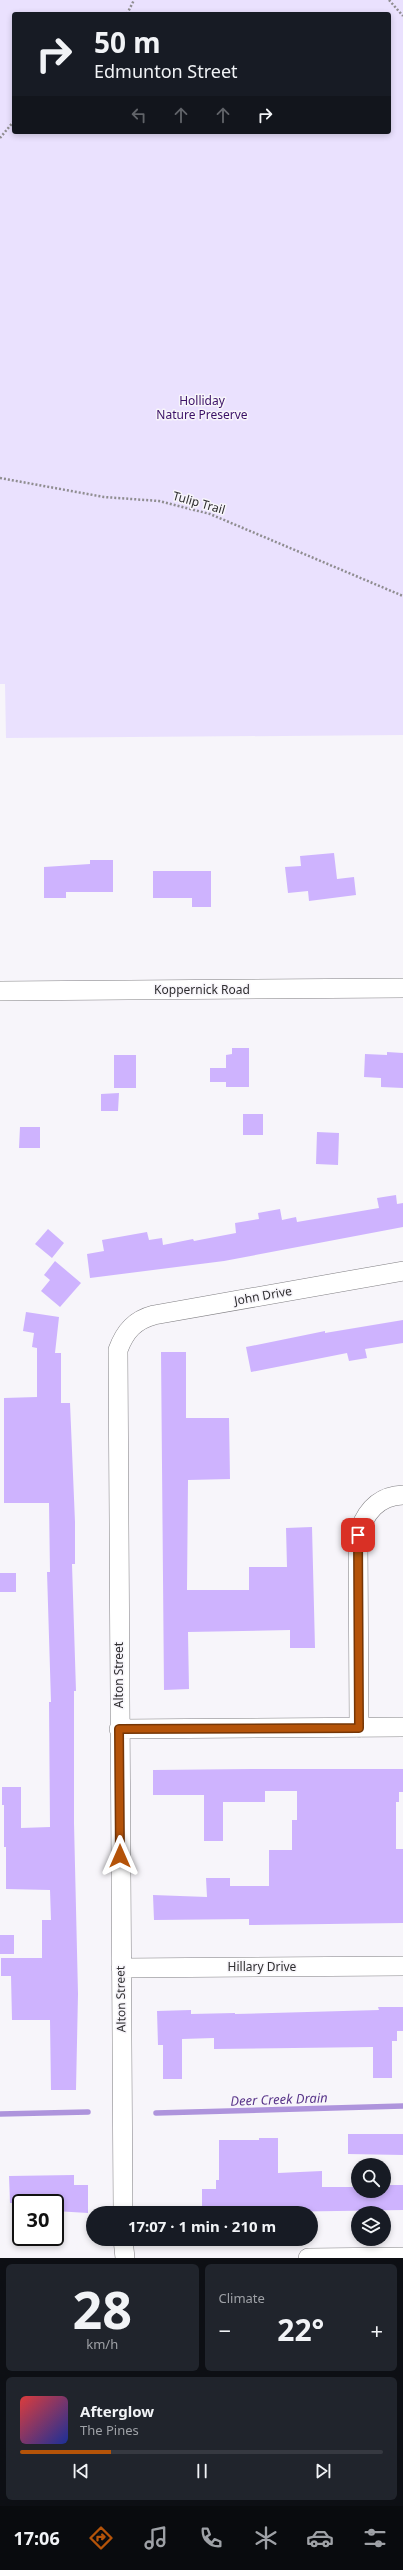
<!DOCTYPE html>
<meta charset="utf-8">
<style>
body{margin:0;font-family:"Noto Sans",sans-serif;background:#20242c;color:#f1f3f6;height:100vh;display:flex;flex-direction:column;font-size:15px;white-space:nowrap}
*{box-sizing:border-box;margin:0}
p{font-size:13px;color:#9ea1a6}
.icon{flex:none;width:22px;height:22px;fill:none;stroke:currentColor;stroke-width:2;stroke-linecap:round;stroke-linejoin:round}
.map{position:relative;height:2258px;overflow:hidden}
.drawer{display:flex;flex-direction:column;gap:6px;padding:6px;background:#0d0f14;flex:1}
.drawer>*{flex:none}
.hud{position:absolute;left:12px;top:12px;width:379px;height:122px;border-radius:4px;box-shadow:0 2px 6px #0003;background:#171b24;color:#f1f3f6;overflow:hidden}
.controls{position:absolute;left:351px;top:2158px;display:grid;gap:8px}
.controls a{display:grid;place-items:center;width:40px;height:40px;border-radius:50%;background:#171b24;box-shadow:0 2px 6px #0003;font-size:20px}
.speed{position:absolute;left:12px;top:2194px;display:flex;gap:8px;font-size:20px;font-weight:700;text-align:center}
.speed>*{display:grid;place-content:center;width:52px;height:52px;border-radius:50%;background:#171b24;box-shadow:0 2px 6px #0003;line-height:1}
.speed .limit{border:2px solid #111;border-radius:6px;background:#fff;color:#111}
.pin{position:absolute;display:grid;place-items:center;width:34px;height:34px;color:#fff;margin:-17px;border-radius:8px;box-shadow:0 2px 6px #0006}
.me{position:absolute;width:44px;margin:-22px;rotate:0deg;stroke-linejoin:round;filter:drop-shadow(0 0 3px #0008)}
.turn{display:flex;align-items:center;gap:14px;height:84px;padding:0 16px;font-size:18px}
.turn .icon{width:52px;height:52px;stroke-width:2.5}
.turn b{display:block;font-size:28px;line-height:34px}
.lanes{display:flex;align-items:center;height:38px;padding:0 16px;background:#0003;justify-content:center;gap:20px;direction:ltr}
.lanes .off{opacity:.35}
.big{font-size:30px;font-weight:700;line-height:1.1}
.drawer .widget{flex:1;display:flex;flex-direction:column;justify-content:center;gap:6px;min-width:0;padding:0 14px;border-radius:6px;background:#20242c}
.drawer .dial{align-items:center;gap:0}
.dial b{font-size:52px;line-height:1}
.song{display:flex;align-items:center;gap:12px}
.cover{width:48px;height:48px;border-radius:6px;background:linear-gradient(135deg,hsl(0 70% 55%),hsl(230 70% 35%))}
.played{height:4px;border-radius:2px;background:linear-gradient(90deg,#b45309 25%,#363941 25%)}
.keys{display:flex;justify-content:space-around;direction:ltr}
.heat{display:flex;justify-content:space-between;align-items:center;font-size:22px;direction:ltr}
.drawer .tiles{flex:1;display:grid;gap:6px;grid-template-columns:1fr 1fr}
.widget:last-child{grid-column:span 2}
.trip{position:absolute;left:86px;top:2206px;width:232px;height:40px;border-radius:20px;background:#171b24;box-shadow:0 2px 6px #0003;font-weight:700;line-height:40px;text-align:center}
.tab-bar{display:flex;height:64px;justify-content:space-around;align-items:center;background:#090b0e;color:#9ea1a6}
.tab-bar .icon{width:28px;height:28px}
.tab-bar .on{color:#b45309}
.tab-bar b{font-size:18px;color:#f1f3f6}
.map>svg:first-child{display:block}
</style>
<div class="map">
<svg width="403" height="2258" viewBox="0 0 403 2258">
<rect width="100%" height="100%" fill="#f7f5fa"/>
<path fill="#eae1fe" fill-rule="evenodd" d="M0,0H403V735L6,738L5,684H0ZM14,14H389V132H14Z"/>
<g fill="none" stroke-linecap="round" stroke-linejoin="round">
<path stroke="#ae94dc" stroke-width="5.5" d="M156,2113L403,2106
M0,2114L88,2112"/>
</g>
<path fill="#ceb3fe" d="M334,853L337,879L354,877L356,895L309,901L308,891L288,893L285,867L301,866L300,856Z
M90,860H113V892H66V898H44V867L90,864Z
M153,871H211V907H192V898H153Z
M232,1048H249V1087H226V1082H210V1068H226V1055L232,1054Z
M387,1052L403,1053V1088L381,1087V1078L364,1077L365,1054L387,1055Z
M114,1055H136V1088H114Z
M119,1093L118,1111H101V1094Z
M243,1114H263V1135H243Z
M20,1127H40V1148H19Z
M317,1132L339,1133L338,1165L316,1164Z
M396,1195L397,1204L403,1203V1227L224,1261L90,1278L87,1254L104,1251L102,1240L147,1232L149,1240L162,1238L163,1245L193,1239L194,1241L236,1233L235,1223L259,1219L258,1213L280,1209L282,1220L296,1217L297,1222L379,1208L377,1198Z
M48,1229L64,1243L52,1258L35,1244Z
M55,1261L81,1283L60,1307L41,1291L50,1280L44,1275Z
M26,1312L59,1317L55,1353H61V1403H70L75,1522V1564H72L76,1691H74V1823L78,1994L76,2090H51L50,2020H12L11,1976H1V1958H42V1920H51L50,1890L6,1889V1847H4V1805H2V1787H21V1828L50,1827L49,1702H51L47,1572H50L49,1503H4V1398L37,1397V1348L32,1347L34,1333L23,1331Z
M403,1320V1343L365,1349L367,1358L349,1361L347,1353L251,1372L246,1347L325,1331V1333Z
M161,1352H186V1418H229L230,1479L188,1480L187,1590H249V1567H287L286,1528L312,1527L315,1648H290V1630L188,1632L189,1689L164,1690Z
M0,1573H16V1592H0Z
M253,1769H403V1792H399V1802H396V1849H403V1923L249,1925V1919L154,1920L153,1895L207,1897L206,1878H230V1886H269V1850H292V1820H297V1791H265V1802H223V1841H204V1795H153V1770Z
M0,1935H14V1954H0Z
M378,2007H403V2031H397V2041H392V2078H373V2047L214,2049V2038L182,2039V2079H163V2045H158L157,2011L191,2010V2014L235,2013V2014L379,2010Z
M348,2134H403V2155L348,2154Z
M259,2138H278V2173L322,2171V2187H358V2191H384V2185H403V2210L202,2213V2189H216V2180H219V2140H259Z
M74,2175V2185H88V2213L55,2211V2203H10L9,2176Z"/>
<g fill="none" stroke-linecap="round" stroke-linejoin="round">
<defs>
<path id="street" d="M0,991L403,988
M359,1728L358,1535C365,1512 378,1496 403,1495
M119,1729L403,1727
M121,1968L403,1966
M123,2213L118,1350C125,1331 135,1320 154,1315L403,1271
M123,2239L125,2258
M308,2258L403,2257"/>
</defs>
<use href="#street" stroke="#807f83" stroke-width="20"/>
<path stroke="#8f8d90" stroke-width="2.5" stroke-dasharray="2 2" stroke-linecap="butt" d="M389,0L403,16
M127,14L134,0
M0,138L14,121
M0,478L104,497L159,501L210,514L403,596"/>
<use href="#street" stroke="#fff" stroke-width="19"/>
</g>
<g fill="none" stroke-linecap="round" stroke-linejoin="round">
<defs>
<path id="route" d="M120,1856L119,1729L359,1728L358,1535"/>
</defs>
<use href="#route" stroke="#753606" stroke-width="10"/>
<use href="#route" stroke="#b45309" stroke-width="7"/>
</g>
<g text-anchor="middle" stroke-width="3" stroke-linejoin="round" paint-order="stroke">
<g font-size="12" fill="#3b1166" stroke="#f7f5fa">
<text x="202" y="405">Holliday<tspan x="202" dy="14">Nature Preserve</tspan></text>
</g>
<g font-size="12" fill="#2f2e30" stroke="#f7f5fa">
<text transform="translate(199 503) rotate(16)" y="4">Tulip Trail</text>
<text x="202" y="994">Koppernick Road</text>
<text transform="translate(263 1296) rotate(-10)" y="4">John Drive</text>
<text transform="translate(119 1675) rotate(-90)" y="4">Alton Street</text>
<text x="262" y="1971">Hillary Drive</text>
<text transform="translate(121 1999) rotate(-91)" y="4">Alton Street</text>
</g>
<g font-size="13" font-style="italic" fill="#5a368a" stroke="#f7f5fa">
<text transform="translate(279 2099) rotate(-2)" y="5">Deer Creek Drain</text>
</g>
</g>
</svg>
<div class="controls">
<a><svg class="icon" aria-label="search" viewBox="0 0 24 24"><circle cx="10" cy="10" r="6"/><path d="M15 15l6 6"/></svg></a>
<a><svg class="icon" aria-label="layers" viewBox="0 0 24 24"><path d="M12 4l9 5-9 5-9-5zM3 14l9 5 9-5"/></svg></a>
</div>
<div class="speed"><div class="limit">30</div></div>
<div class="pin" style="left:358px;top:1535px;background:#d93025"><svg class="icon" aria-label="arrive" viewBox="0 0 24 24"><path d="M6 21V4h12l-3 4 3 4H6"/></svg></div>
<svg class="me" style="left:120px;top:1856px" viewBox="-20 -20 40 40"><path d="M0-17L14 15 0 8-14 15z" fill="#b45309" stroke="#fff" stroke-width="4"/></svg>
<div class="trip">17:07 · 1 min · 210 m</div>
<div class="hud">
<div class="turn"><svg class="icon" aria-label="right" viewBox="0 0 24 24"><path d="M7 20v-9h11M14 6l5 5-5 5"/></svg><div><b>50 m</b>Edmunton Street</div></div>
<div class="lanes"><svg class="icon off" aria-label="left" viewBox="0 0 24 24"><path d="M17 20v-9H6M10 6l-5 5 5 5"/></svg><svg class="icon off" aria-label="ahead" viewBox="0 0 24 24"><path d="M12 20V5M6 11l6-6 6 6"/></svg><svg class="icon off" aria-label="ahead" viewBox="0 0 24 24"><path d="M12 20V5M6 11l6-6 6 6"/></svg><svg class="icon" aria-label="right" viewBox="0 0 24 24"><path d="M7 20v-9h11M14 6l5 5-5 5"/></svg></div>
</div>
</div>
<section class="drawer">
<div class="tiles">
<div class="widget dial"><b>28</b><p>km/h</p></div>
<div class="widget"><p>Climate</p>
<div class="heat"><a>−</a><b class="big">22°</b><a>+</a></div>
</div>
<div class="widget">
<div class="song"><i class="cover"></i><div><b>Afterglow</b><p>The Pines</p></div></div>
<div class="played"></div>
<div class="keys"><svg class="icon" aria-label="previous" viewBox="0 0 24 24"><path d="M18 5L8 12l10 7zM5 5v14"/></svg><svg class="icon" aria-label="pause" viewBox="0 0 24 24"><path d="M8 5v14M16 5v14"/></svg><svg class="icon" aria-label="next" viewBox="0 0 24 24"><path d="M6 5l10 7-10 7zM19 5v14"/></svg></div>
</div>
</div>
</section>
<nav class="tab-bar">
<b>17:06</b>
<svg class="icon on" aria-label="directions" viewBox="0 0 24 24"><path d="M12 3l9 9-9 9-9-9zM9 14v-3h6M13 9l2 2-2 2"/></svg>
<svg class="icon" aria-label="music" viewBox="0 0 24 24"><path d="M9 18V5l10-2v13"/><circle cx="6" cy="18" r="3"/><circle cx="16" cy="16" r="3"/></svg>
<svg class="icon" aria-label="phone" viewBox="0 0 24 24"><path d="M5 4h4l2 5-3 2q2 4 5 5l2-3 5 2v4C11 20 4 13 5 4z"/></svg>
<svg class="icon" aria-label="climate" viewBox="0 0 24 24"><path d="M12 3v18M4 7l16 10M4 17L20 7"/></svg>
<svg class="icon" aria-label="car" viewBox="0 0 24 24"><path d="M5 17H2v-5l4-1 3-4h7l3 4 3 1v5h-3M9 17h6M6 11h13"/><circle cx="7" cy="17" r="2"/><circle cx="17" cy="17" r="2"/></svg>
<svg class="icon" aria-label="filters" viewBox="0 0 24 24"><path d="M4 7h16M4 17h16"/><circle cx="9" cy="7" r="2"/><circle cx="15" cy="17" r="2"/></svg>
</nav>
